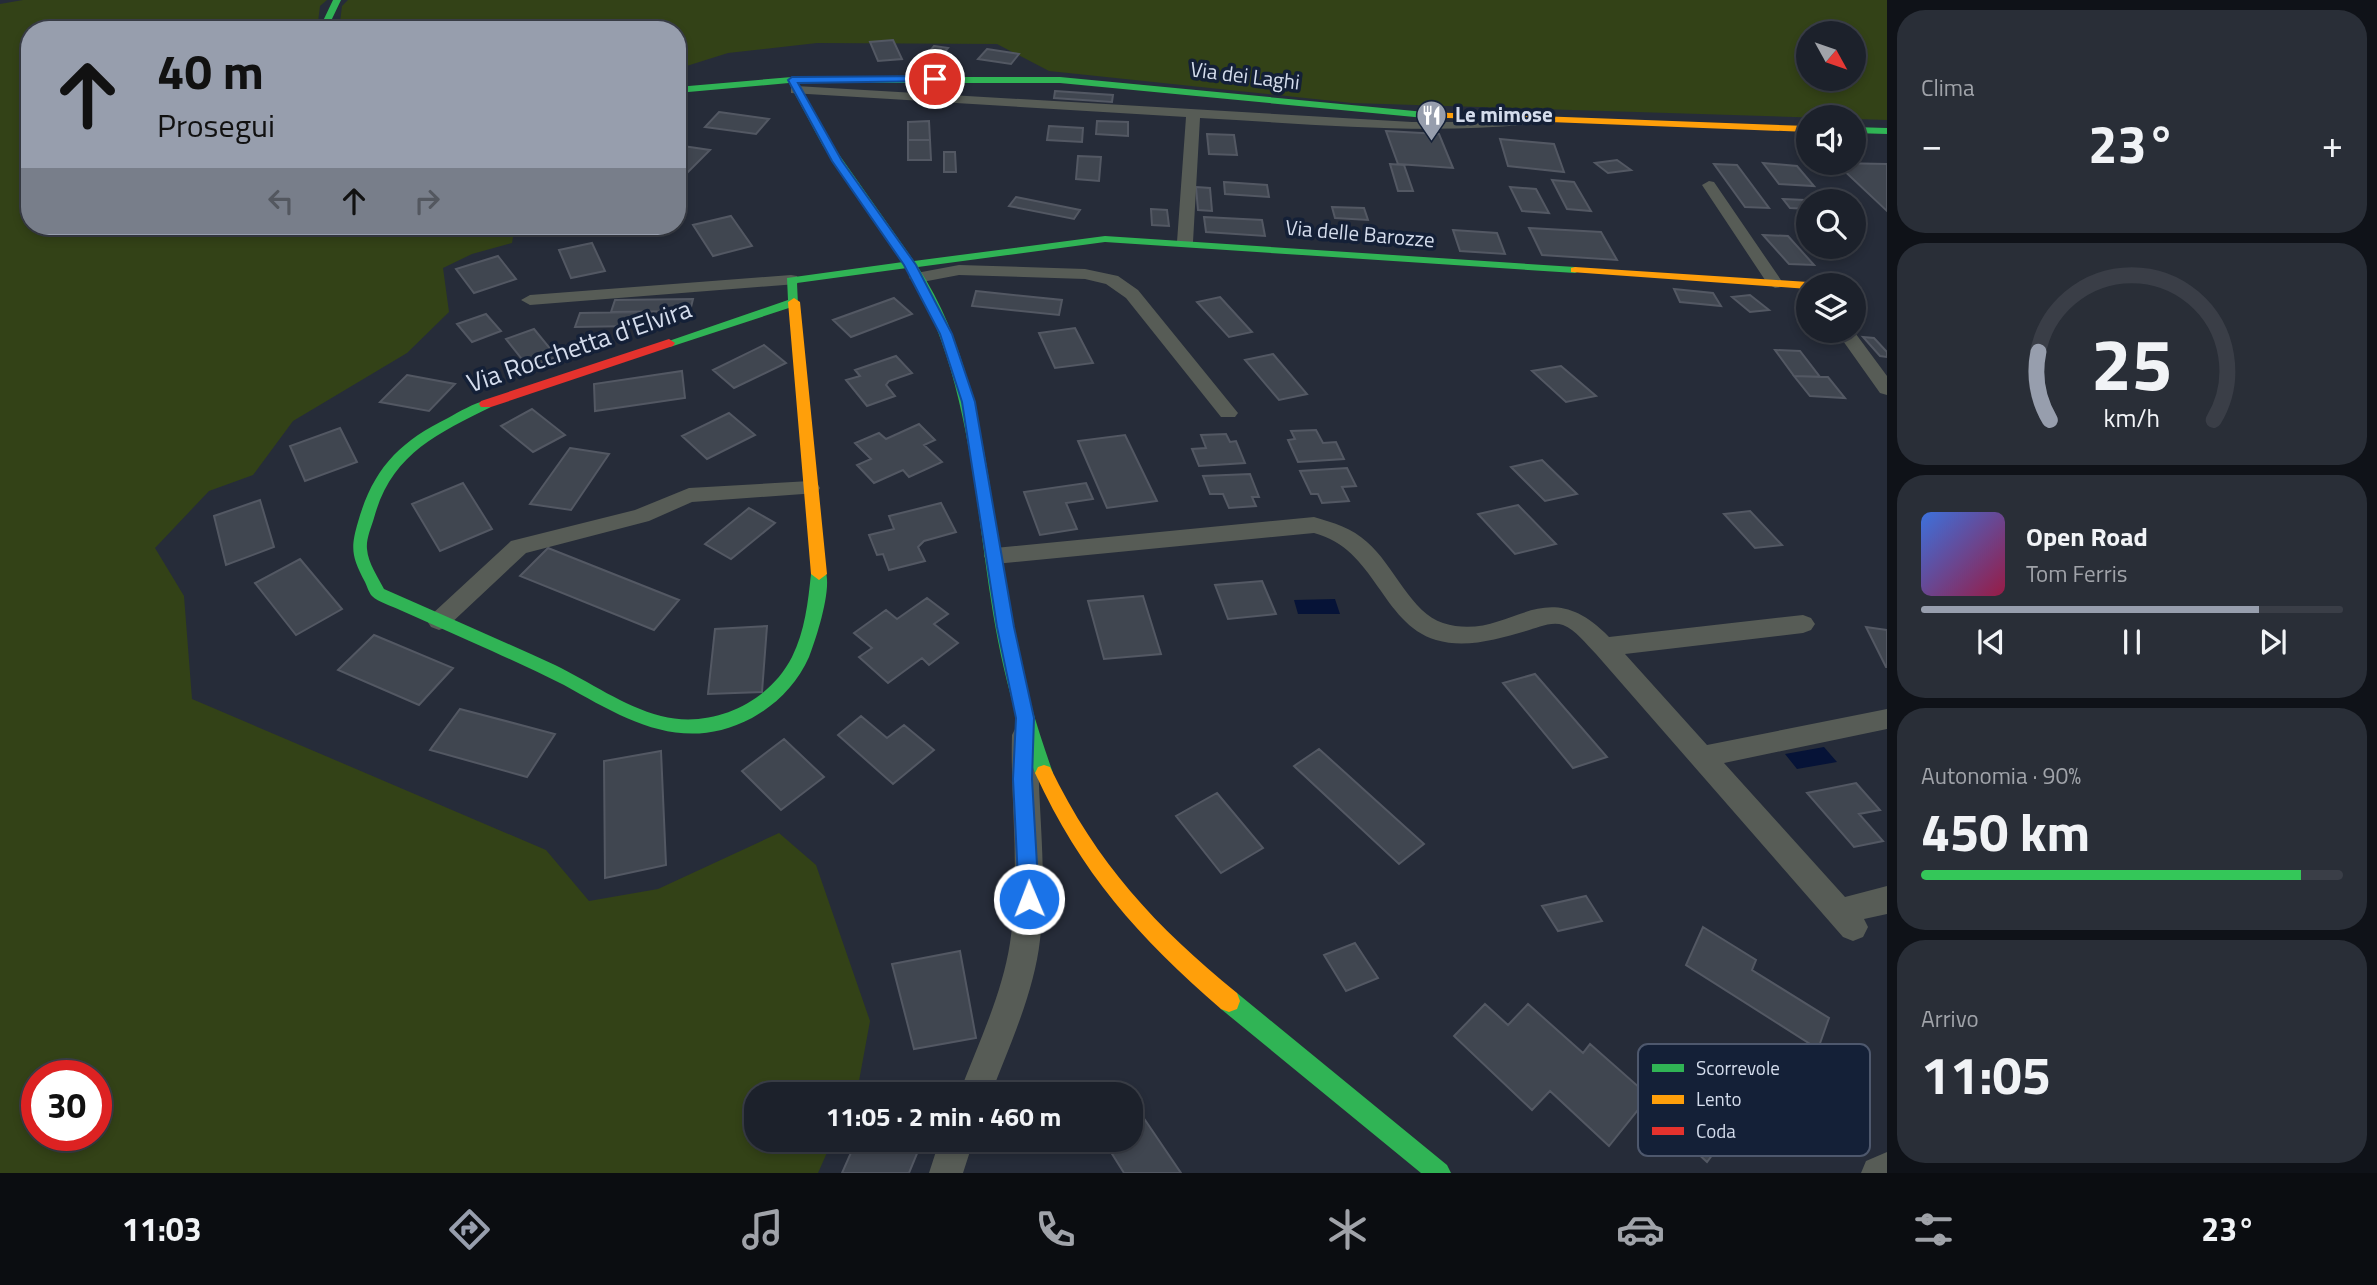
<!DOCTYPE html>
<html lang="it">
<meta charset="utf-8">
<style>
body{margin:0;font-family:"Titillium Web",sans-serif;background:#292e37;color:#f1f3f6;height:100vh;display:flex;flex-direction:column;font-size:26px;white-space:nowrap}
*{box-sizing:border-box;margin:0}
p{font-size:23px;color:#a0a3a9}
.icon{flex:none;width:38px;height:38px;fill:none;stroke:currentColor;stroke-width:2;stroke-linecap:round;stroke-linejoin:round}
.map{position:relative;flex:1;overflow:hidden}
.side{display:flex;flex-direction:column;gap:10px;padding:10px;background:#0f1218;width:490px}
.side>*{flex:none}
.hud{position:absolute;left:21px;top:21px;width:665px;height:214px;border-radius:28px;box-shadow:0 4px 10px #0003,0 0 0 2px #3a3e47;background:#979ead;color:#111;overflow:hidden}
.needle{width:46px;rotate:130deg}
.controls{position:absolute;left:1796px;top:21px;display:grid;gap:14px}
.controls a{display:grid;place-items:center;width:70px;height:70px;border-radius:50%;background:#1c212b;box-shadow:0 4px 10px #0003,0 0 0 2px #3a3e47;font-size:35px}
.speed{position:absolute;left:21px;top:1060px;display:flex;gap:14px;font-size:35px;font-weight:700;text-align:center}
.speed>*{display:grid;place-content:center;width:91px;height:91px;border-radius:50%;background:#1c212b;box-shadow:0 4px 10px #0003,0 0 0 2px #3a3e47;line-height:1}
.speed .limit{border:10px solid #d22;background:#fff;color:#111}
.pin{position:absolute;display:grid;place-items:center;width:60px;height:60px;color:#fff;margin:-30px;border:4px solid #fff;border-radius:50%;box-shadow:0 2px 7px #0007}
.me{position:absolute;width:77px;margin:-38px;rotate:359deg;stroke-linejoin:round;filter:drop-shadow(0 0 5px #0008)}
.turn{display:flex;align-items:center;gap:24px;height:147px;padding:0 21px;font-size:32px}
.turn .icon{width:91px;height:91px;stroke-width:2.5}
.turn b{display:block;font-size:49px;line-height:60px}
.lanes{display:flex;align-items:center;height:66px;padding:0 21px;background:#0003;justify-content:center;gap:35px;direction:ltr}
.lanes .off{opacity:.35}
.big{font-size:52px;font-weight:700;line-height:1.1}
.side .tile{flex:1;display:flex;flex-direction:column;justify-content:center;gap:10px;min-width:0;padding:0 24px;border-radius:28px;background:#292e37}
.side .dial{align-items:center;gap:0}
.dial svg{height:182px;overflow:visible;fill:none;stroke:#3a3e47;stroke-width:7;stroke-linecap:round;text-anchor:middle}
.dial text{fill:#f1f3f6;stroke:none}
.song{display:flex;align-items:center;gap:21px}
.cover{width:84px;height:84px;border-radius:10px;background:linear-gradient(135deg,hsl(220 70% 55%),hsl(340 70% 35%))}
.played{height:7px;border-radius:4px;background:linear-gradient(90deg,#979ead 80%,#3a3e47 80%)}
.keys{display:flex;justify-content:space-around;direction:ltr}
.heat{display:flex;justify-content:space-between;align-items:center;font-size:38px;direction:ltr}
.charge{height:10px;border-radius:5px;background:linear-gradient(90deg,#34c759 90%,#3a3e47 0)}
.trip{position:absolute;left:744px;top:1082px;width:399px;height:70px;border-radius:28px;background:#1c212b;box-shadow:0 4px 10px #0003,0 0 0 2px #3a3e47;font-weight:700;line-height:70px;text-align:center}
.dock{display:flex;height:112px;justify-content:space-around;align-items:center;background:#0b0d11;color:#a0a3a9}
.dock .icon{width:49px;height:49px}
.dock .selected{color:#979ead}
.dock b{font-size:32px;color:#f1f3f6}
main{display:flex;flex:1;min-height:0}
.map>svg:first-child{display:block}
</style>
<main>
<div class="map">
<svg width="1887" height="1173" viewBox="0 0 1887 1173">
<rect width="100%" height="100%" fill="#262c39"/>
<path fill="#334217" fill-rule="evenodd" d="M23,0H327L320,6L317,30H30V226H515L512,243L472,254L443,268L449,312L407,353L293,421L253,475L209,491L155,548L184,596L192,699L546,850L589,901L658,889L779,833L816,865L870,1021L859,1081L853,1094H756V1139H833L818,1173H0V4ZM96,1076V1136H37V1076Z
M348,0H1887V120L1352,103L1049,71L997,44L817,43L728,53L677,69V30H339L342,6ZM1808,33H1853V79H1808Z"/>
<path fill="#061337" d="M1335,599L1340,614H1298L1294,600Z
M1824,747L1837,762L1797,769L1785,754Z"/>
<path fill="#404650" stroke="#535863" stroke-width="2" d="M893,40L902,59L878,61L870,42Z
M934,46L948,48L942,55L928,53Z
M987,49L1019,54L1011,64L978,59Z
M1055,91L1113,95L1112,102L1054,98Z
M719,112L769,119L756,134L705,127Z
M929,121L930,140H908V122Z
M1097,121L1128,122V136L1096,134Z
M1049,126L1083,128L1082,142L1047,140Z
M1386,131L1439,134L1453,168L1398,164Z
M1207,134L1234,135L1237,155L1209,154Z
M1500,139L1554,144L1564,172L1508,166Z
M908,140H930L931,160H908Z
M683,146L710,150L683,177H677V151Z
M944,152H955L956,172H944Z
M1078,156L1101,157L1099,181L1076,179Z
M1617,160L1631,170L1608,173L1595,163Z
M1763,163L1797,166L1814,186L1779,184Z
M1836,163L1887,164V211Z
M1390,164L1404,165L1413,191H1398Z
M1714,164L1737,165L1769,208L1745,207Z
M1552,180L1574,182L1591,211L1567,209Z
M1224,182L1267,185L1269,197L1225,194Z
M1196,187L1210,188L1212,211L1198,210Z
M1510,187L1536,189L1549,213L1522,211Z
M1016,197L1080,210L1074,219L1009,206Z
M1783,199L1805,200L1808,209L1790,208Z
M1332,207L1364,208L1368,220L1335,218Z
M1151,209L1167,210L1169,226L1152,225Z
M731,216L752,246L713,256L693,225Z
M1204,217L1262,220L1265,236L1206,232Z
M1529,228L1601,232L1617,260L1542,255Z
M1453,230L1497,233L1505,254L1460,251Z
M1763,235L1788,236L1814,265L1789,264Z
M592,243L605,271L571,278L559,250Z
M498,256L516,279L474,293L456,269Z
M1674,289L1713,293L1721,306L1680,302Z
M976,291L1062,300L1059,315L972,306Z
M1750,295L1769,310L1750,312L1732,297Z
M1220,297L1252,332L1229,337L1197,302Z
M894,298L912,314L851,337L833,320Z
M693,299L690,311L611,312L615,300Z
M637,312L633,326L575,327L580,313Z
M486,314L501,331L472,342L457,324Z
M1075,328L1093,363L1055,368L1039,333Z
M534,329L557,357L529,368L506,339Z
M1863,337L1874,338L1887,352V357L1880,356Z
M764,345L786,363L734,388L713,370Z
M1775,350L1800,351L1820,377L1794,376Z
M1273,354L1307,394L1279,400L1245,360Z
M896,356L912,373L889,381L886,385L895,396L867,406L846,380L860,376L855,370Z
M1561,366L1596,396L1566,402L1532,371Z
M682,371L685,398L595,411L594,384Z
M407,375L455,384L429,411L380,402Z
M1794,376L1828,377L1845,398L1810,396Z
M532,409L565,435L533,452L501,426Z
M729,413L755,435L707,459L682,436Z
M919,424L935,440L924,445L942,462L909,477L903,470L874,483L857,465L871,459L855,443L879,433L886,439Z
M340,428L357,462L305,481L290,446Z
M1316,430L1323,443L1336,442L1344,459L1298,462L1288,440L1295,439L1291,431Z
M1226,434L1230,442L1236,441L1245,463L1199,466L1192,449L1206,448L1201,435Z
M1125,435L1157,501L1107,508L1078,441Z
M570,448L609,454L571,510L530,504Z
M1542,460L1577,494L1545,501L1511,467Z
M1347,468L1356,486L1342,487L1349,501L1322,503L1318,494H1311L1300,471Z
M1250,474L1259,497H1252L1256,506L1229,508L1223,494H1210L1203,476Z
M463,483L492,529L440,551L412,504Z
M1086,483L1093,499L1066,503L1077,529L1040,535L1024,492Z
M260,500L274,547L226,565L214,516Z
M941,503L956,532L924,541L918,547L925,561L889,570L883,554L877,555L869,535L894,529L889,516Z
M1518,505L1556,544L1515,554L1478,514Z
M749,508L775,523L731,559L705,544Z
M1750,511L1782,545L1755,548L1724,514Z
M548,548L679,600L654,630L520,576Z
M300,559L342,609L296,635L255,583Z
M1262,581L1276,614L1228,619L1215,585Z
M1143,596L1161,654L1104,659L1088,601Z
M927,598L948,614L934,624L958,643L929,665L922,658L888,683L859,657L872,648L854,633L886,610L897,619Z
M767,626L762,692L708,694L715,629Z
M1866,627L1887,630V667H1886Z
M374,635L453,668L419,705L338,670Z
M1535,674L1607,757L1573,768L1503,683Z
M460,709L555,734L527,777L430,750Z
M861,716L887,738L904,725L934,750L893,784L838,735Z
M784,739L824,777L781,810L742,771Z
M1319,749L1424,844L1399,864L1294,766Z
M661,751L666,865L605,878L604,761Z
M1856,783L1880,810L1859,814L1883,841L1854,847L1807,793Z
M1217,793L1263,848L1221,873L1176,816Z
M1586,896L1602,921L1558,931L1542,906Z
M1703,927L1756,960L1752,970L1829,1018L1818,1049L1686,965Z
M1355,943L1378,978L1346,991L1324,955Z
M960,951L976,1038L914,1049L892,964Z
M1485,1004L1508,1025L1528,1004L1583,1053L1590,1044L1649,1096L1609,1146L1550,1091L1532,1110L1454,1036Z
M1684,1109L1722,1142L1707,1162L1670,1128Z
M1141,1114L1181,1173H1124L1104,1141L1130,1139V1122Z
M857,1139H923L909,1173H842Z"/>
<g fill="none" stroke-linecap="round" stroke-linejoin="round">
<path fill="#575c56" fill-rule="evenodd" d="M796,86L1412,122H1474L1535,116L1542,120L1535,124C1423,135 1312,124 1200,118L1193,242L1185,247L1177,242L1186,117L791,93V87Z
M1709,181L1714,182L1783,283L1781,287L1775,288L1767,283L1702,185Z
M959,265L1085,269L1118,276L1138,290L1238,413L1235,417H1221L1126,298L1106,284L1085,279L959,275L917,283L909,278L911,274Z
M791,275L797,276L799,280L797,284L530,305L521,300L530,295Z
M1853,330L1887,376V395L1880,393L1836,331Z
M810,481L817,483L820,488L817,493L692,502L649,521L526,553L447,627L439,630L431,627L427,621L431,615L511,541L635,510L689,488Z
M1314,517C1334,523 1352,528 1367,542C1393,564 1412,614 1443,623C1509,644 1542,568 1609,637L1803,615L1811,618L1815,624L1811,630L1803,633L1625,654L1707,745L1887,709V729L1724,763L1845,897L1887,886V914L1864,919L1868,927L1863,937L1853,941L1843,937L1596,654C1586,644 1576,630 1563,625C1551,621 1537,628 1526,631C1497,639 1466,649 1436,640C1381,623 1376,549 1314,533L995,564L987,562L984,556L987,550L995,548Z
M1025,724L1034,727L1038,735C1037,803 1048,872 1040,940C1034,993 1010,1044 991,1094H959C978,1044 1002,995 1010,943C1021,874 1010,804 1012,735L1016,727Z
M940,1139H974L963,1173H929Z
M1887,1152V1173H1861L1866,1161Z"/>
<path fill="#30b455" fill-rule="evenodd" d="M333,0H341L331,21V30H323V21Z
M792,77H1060L1425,112L1430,115L1425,118L1060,83H798L833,146L914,261L1105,236L1575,267L1581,270L1575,273L1105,242L918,267C983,367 989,494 1009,609C1018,665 1034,719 1053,773L1050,779L1044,781L1038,779L1035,773C1016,720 1002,668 993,613C974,497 970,372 907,268L797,283L798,305L673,346L669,347L663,343L788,300L787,278L903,262L823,146L789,83L677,93V87Z
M1853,127L1887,128V134L1853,133Z
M486,400L491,401V407C436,434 391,455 374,518C371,528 366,539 367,549C368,563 378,577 384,589C441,614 498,639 555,665C590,682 623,706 661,716C711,729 768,704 792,657C805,631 808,602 811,574L819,568L825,570C833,587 816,639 809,657C797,684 777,704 752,718C682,755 625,719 564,685C540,673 516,662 492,651C461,637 431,624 400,610C392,606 378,602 372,596C369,593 367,586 365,582C352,557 350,549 358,522C373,469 399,442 448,418C460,411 473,404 486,400Z
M1229,990L1237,993L1447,1165L1451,1173H1421L1221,1009L1218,1001L1221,993Z"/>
<path fill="#ff9f0a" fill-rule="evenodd" d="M1425,112L1808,126V132L1422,117L1420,115Z
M1575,267L1808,282L1813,285H1808V289L1571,272V268Z
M794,298L800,302L827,574L819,580L811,574L788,302Z
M1044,765L1050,767C1097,864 1155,926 1237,993L1240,1001L1237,1009L1229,1012L1221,1009C1138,937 1081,873 1035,773L1038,767Z"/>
<path fill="#e5322d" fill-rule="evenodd" d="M669,339L675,343L673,346L491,407H481L479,404L481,401Z"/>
</g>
<path fill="#1a73e8" stroke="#114b97" stroke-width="2" d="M935,76L938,77V81L798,83L842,161L916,265L952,334L975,402L1014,627L1034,718L1032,779L1039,899L1036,905L1029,908L1022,905L1019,899L1013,779L1016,718L997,627L962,402L940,334L904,265L832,161L788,80L792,77Z"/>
<defs>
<symbol id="restaurant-pin" viewBox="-11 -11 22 30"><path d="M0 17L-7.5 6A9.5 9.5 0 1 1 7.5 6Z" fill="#979ead" stroke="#142037"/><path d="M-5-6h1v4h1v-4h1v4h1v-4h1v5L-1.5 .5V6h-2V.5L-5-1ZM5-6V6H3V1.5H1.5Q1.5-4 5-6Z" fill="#fff"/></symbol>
</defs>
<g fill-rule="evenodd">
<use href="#restaurant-pin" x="1414" y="98" width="35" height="47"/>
</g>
<g text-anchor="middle" stroke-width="7" stroke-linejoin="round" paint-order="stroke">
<g font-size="21" fill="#d4dcec" stroke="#142037">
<text transform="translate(1245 76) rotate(7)" y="7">Via dei Laghi</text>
<text transform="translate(1360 234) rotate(5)" y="7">Via delle Barozze</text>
</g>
<g font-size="21" font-weight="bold" fill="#d4dcec" stroke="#142037" text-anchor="start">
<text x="1455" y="122">Le mimose</text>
</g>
<g font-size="26" fill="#d4dcec" stroke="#142037">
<text transform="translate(579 346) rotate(-19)" y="9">Via Rocchetta d'Elvira</text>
</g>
</g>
<rect x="1638" y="1044" width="232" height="112" rx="10" fill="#142037" stroke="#4e586d" stroke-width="2"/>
<rect x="1652" y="1064" width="32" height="8" fill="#30b455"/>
<rect x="1652" y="1095" width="32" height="9" fill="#ff9f0a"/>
<rect x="1652" y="1127" width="32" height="8" fill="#e5322d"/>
<g font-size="19" fill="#d4dcec">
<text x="1696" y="1075">Scorrevole</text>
<text x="1696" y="1106">Lento</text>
<text x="1696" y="1138">Coda</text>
</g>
</svg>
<div class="controls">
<a><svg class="needle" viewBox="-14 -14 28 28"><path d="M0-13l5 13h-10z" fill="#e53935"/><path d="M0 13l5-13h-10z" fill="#a0a3a9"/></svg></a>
<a><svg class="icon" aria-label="sound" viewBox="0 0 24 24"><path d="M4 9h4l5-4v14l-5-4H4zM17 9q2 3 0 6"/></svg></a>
<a><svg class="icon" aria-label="search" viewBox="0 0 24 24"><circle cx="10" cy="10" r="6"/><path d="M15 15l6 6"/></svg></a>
<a><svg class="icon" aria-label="layers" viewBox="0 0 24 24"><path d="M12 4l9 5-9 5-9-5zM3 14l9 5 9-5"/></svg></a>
</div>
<div class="speed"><div class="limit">30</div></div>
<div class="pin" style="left:935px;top:79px;background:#d93025"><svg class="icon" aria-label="arrive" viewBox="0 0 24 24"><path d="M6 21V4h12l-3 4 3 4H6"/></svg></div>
<svg class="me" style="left:1029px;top:899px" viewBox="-20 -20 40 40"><circle r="17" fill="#1a73e8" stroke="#fff" stroke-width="3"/><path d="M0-11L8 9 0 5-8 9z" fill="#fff"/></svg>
<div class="trip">11:05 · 2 min · 460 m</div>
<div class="hud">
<div class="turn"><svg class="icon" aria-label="ahead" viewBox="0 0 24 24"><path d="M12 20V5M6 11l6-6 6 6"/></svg><div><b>40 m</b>Prosegui</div></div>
<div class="lanes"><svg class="icon off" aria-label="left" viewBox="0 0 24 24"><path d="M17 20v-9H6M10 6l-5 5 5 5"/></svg><svg class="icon" aria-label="ahead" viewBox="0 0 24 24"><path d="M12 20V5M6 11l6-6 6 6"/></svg><svg class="icon off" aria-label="right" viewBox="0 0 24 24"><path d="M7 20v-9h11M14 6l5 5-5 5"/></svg></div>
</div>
</div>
<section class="side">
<div class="tile"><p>Clima</p>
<div class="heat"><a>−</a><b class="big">23°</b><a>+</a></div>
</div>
<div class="tile dial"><svg viewBox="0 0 100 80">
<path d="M14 69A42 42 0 1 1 86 69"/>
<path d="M14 69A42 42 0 0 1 9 39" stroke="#979ead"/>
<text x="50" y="56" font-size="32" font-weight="700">25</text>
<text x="50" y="72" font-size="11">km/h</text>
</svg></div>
<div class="tile">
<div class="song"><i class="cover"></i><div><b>Open Road</b><p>Tom Ferris</p></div></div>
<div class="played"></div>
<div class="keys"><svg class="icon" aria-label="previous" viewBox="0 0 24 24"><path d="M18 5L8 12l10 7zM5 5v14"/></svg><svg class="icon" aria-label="pause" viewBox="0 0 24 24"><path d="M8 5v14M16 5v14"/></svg><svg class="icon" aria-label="next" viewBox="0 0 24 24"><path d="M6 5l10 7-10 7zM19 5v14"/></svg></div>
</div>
<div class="tile"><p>Autonomia · 90%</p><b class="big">450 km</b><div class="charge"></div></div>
<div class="tile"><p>Arrivo</p><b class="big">11:05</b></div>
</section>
</main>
<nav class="dock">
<b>11:03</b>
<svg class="icon selected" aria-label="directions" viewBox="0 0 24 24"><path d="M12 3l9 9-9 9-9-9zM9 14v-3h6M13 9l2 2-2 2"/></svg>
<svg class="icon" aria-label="music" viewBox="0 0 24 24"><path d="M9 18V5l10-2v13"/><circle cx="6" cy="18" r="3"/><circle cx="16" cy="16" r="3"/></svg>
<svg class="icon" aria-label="phone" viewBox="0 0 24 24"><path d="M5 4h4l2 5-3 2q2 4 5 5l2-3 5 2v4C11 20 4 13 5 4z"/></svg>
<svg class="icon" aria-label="climate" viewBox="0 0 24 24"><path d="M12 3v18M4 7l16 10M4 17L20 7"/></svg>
<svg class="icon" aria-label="car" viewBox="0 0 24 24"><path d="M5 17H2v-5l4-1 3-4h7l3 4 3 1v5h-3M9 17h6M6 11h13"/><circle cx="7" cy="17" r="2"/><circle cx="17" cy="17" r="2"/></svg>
<svg class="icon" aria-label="filters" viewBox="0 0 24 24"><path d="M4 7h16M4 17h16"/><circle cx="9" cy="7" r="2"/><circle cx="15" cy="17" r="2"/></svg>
<b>23°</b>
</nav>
